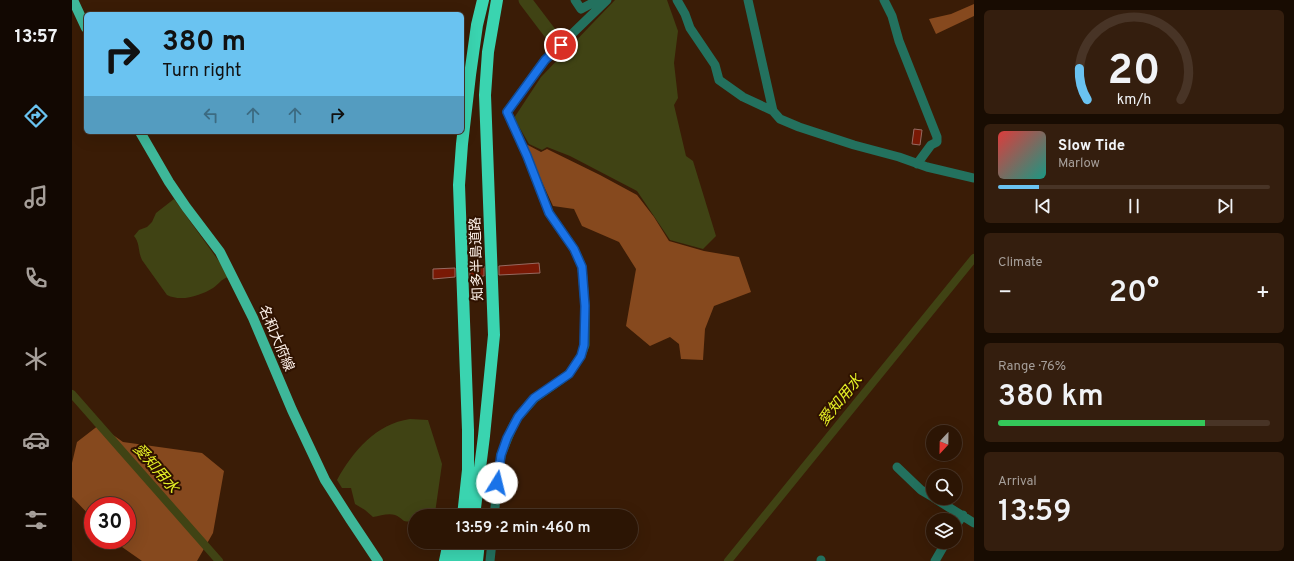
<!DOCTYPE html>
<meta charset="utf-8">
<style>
body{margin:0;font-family:Overpass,"Noto Sans JP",sans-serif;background:#341e0e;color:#f1f3f6;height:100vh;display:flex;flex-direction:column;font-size:15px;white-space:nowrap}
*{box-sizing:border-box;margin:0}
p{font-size:13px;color:#a69f9a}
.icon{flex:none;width:22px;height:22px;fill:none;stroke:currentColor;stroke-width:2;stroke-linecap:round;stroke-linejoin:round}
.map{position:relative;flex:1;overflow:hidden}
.drawer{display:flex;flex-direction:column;gap:10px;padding:10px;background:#180c02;width:320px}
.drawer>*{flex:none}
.guide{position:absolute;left:12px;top:12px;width:380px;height:122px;border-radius:6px;box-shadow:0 4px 16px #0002,0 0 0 1px #483426;background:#6ac3f1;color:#111;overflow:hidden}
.needle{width:26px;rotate:202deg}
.buttons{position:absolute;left:854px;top:425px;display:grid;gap:8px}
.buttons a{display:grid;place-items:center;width:36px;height:36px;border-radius:50%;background:#2c1504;box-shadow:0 4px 16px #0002,0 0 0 1px #483426;font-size:20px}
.speed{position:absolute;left:12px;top:497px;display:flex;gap:8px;font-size:20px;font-weight:700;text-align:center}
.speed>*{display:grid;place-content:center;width:52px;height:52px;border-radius:50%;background:#2c1504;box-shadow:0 4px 16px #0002,0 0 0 1px #483426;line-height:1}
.speed .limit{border:6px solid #d22;background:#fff;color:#111}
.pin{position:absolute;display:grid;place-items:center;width:34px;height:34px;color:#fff;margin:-17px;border:2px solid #fff;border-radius:50%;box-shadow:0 1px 4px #0007}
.me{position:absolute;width:44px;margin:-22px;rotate:9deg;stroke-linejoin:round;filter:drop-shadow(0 0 3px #0008)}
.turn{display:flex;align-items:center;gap:14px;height:84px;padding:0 12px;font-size:18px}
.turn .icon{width:52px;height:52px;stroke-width:2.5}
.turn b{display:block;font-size:28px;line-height:34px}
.lanes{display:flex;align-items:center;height:38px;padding:0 12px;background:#0003;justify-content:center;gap:20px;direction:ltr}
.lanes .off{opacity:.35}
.big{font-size:30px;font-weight:600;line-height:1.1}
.drawer .tile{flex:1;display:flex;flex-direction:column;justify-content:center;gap:6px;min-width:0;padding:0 14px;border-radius:6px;background:#341e0e}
.drawer .dial{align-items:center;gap:0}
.dial svg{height:104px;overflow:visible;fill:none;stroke:#483426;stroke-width:7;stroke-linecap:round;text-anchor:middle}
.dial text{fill:#f1f3f6;stroke:none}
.song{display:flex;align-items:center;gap:12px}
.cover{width:48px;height:48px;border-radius:6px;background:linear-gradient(135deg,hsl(0 70% 55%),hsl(170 70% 35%))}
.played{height:4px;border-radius:2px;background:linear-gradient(90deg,#6ac3f1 15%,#483426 15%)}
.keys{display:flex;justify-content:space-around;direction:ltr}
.heat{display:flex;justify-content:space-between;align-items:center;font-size:22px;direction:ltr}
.charge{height:6px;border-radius:3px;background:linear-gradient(90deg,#34c759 76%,#483426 0)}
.trip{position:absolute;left:336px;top:509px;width:230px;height:40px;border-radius:20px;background:#2c1504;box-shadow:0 4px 16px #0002,0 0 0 1px #483426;font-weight:600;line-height:40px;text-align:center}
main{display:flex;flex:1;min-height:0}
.menu{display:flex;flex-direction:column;width:72px;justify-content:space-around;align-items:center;background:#120802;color:#a69f9a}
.menu .icon{width:28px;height:28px}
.menu .active{color:#6ac3f1}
.menu b{font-size:18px;color:#f1f3f6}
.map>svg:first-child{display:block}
</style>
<main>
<nav class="menu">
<b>13:57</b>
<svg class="icon active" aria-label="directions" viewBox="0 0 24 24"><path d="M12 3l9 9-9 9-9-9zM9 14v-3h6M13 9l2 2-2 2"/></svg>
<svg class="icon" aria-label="music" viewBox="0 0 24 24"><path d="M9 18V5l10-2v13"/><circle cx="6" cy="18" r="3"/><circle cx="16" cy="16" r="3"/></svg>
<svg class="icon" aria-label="phone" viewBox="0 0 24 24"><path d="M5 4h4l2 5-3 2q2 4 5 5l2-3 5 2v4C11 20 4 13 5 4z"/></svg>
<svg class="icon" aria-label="climate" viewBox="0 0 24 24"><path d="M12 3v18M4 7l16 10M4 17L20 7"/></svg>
<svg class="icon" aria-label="car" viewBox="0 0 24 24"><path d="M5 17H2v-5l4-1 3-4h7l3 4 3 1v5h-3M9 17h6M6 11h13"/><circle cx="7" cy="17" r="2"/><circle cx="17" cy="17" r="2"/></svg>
<svg class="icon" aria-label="filters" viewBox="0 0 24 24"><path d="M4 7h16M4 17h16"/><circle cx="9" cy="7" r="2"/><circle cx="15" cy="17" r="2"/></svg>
</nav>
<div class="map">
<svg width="902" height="561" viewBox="0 0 902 561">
<rect width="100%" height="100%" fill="#3a1c06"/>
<path fill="#86491e" d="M902,4V16L864,34L857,19L879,14Z
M452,143L469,152L475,149L528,175L565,195L582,217L597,241L632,251L667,257L679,292L642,306L633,329L631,360L609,359L607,344L598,337L578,346L554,326L564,269L547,242L510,226L502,209L481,206Z
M27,425L51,442L130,453L152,471L141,533L125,561H70L40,540H55V506H21V519L0,497V463L5,442Z"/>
<path fill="#404314" d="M543,0H595L606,31L602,63L606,98L602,105L614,156L621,161L644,236L631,249L598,240L565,191L498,156L475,147L470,150L457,144L442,118L469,77Z
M102,199L149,264L156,277C149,279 146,285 141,288C128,296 109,302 95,295L70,260C66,252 68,243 62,236L67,230L75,227L80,222L84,213Z
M338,419L356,420L370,464L363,513L359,515L343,516V519C330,525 333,519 323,515C316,513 308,516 301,517L293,510L283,504L279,488H270L265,480C281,451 304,424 338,419Z"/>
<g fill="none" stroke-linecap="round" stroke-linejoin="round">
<path stroke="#404314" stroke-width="8" d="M0,394L147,561
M656,561L902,258"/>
<path stroke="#404314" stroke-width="13" d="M453,0L478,33
M489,52L498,62"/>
</g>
<path fill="#791905" stroke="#966a61" d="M842,129L850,130L848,145L840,144Z
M467,263L468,273L427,275V266Z
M412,266V276L398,277V267Z
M383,268V277L361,279V269Z"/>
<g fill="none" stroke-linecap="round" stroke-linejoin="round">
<path stroke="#23715e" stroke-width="9" d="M503,0L509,9L526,0
M605,0L613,14L618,28L643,65L647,80L671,97L701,111L708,119L727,127L782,145L827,157L855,167L902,178
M676,0L701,111
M812,0L820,16L827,41L865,137V142L859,145L845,164
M825,467L849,490L861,497
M862,498L902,523
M422,516L429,455L440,428L446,417L463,398L497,374L509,356L513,345V305L510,267L502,249L477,213L455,156L435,112L473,60L535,0
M883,527L891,515
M749,560V561
M418,561L420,542
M863,561L874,542"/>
<path stroke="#3eb799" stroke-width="10" d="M1,0L14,28
M68,132L97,182L114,207L148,252L181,318L220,410L253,480L278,519L306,561"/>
<path stroke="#3ad4b0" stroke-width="12" d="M391,516L396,470V430L387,185L390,144L398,75L405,25L411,0
M402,516L412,436L422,335L413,95L416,52L425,0
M373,561L377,542
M383,561L387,542
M394,561L398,542
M405,561L407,542"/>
</g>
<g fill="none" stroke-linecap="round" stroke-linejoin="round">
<defs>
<path id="route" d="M425,483L429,455L435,438L446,417L462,398L497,374L509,356L512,345L513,306L510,267L502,249L477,213L455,156L435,112L473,60L489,45"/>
</defs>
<use href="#route" stroke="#114b97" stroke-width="10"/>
<use href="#route" stroke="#1a73e8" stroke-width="7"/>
</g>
<g text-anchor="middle" stroke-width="4" stroke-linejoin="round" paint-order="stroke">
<g font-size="14" fill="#fdf0e8" stroke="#2f1200">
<text transform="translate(404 259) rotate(-92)" y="5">知多半島道路</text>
<text transform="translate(205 338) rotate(67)" y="5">名和大府線</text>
</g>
<g font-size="15" font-style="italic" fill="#e5f026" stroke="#2f1200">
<text transform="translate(768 400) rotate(-51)" y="5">愛知用水</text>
<text transform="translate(84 468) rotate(49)" y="5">愛知用水</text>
</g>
</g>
</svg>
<div class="buttons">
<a><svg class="needle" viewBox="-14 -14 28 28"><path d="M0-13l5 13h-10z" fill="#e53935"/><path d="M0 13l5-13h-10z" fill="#a69f9a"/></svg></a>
<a><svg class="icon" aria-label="search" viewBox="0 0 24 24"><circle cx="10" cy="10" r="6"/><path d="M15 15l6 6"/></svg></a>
<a><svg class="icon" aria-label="layers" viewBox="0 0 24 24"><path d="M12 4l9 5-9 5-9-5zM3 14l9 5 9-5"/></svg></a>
</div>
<div class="speed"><div class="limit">30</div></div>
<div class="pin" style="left:489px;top:45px;background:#d93025"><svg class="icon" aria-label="arrive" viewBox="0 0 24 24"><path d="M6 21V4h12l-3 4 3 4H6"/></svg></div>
<svg class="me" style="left:425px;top:483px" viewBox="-20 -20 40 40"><circle r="19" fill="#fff"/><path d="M0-13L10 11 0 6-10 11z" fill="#1a73e8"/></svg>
<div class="trip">13:59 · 2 min · 460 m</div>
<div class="guide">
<div class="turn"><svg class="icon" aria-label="right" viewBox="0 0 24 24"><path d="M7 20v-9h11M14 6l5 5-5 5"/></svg><div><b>380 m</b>Turn right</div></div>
<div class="lanes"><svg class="icon off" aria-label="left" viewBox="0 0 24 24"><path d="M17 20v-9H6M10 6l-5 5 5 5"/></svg><svg class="icon off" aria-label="ahead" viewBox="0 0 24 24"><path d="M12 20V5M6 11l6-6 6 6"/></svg><svg class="icon off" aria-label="ahead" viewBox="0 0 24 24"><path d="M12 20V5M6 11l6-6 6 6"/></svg><svg class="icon" aria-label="right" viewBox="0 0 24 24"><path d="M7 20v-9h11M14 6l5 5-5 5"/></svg></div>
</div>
</div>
<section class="drawer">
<div class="tile dial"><svg viewBox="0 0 100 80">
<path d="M14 69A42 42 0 1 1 86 69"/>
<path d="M14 69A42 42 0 0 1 8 45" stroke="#6ac3f1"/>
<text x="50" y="56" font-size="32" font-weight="700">20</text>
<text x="50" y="72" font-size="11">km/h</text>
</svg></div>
<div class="tile">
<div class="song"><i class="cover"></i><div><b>Slow Tide</b><p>Marlow</p></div></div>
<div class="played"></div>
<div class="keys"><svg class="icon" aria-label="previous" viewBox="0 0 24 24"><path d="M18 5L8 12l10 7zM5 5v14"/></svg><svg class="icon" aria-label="pause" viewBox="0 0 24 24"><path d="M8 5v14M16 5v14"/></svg><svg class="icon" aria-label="next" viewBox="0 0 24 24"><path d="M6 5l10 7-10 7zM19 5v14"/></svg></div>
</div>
<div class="tile"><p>Climate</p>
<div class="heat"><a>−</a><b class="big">20°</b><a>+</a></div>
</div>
<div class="tile"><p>Range · 76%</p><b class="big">380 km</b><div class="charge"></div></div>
<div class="tile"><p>Arrival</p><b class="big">13:59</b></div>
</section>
</main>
